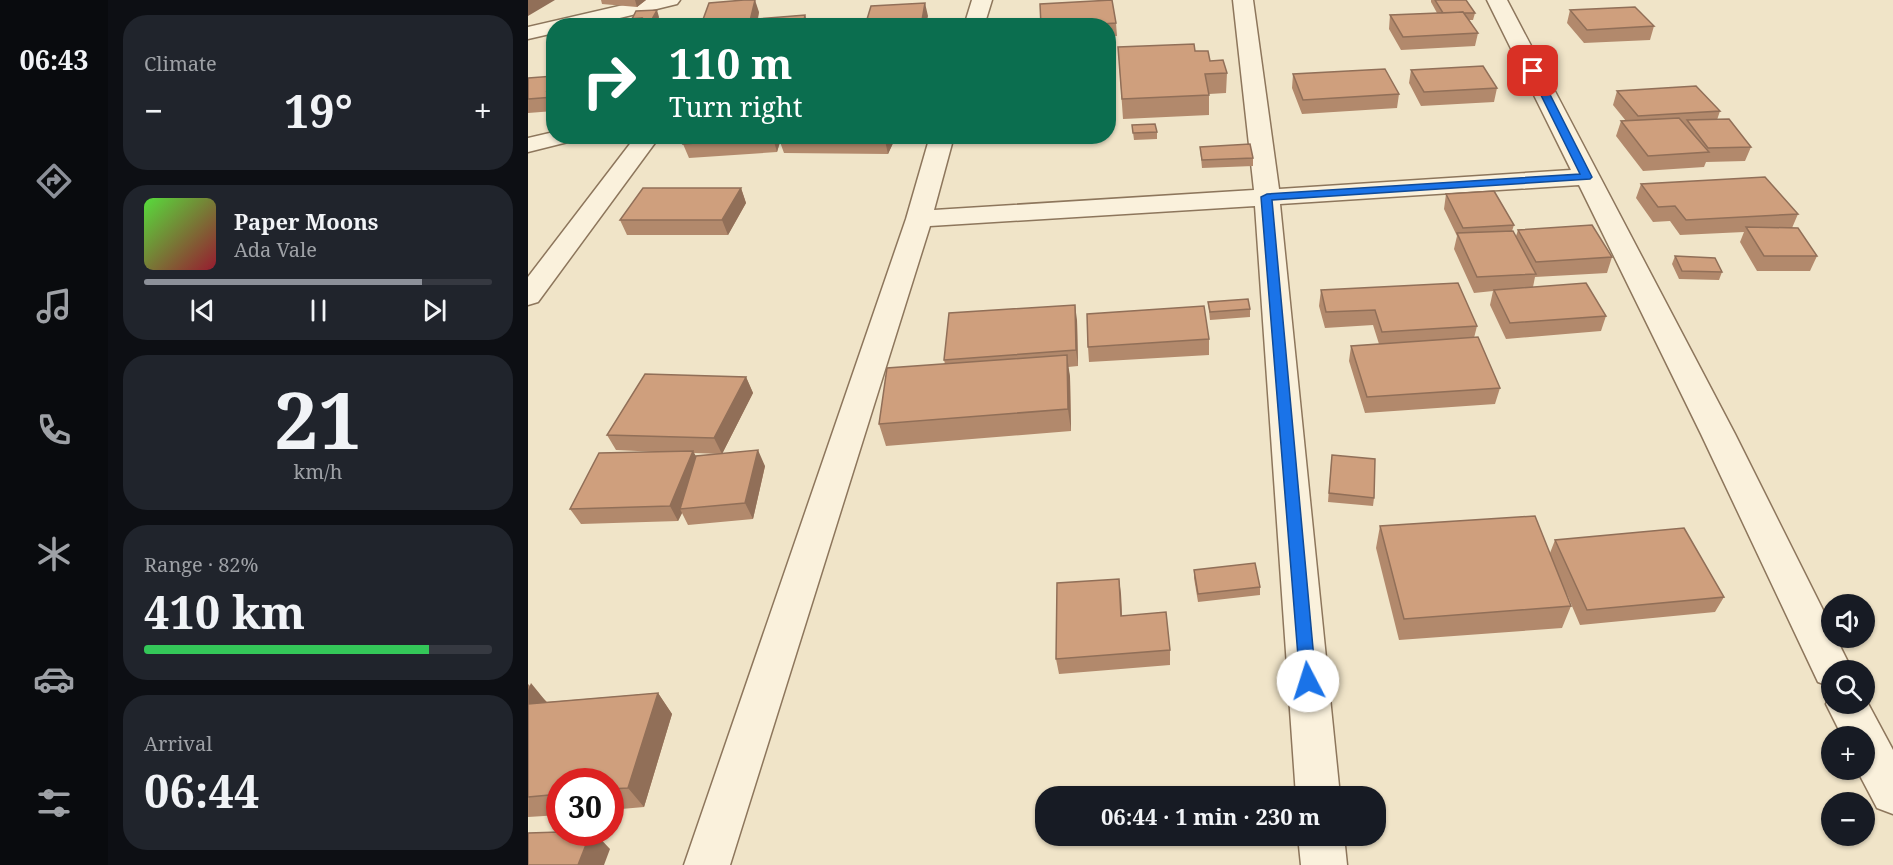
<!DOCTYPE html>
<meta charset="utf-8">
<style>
body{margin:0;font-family:"Noto Serif",serif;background:#20242c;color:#f1f3f6;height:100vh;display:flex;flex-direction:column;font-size:22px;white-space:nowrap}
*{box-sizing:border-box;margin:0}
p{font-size:20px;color:#9ea1a6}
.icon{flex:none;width:33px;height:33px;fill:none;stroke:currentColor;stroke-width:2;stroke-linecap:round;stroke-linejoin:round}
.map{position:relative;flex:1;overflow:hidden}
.sheet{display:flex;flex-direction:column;gap:15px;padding:15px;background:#0d0f14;width:420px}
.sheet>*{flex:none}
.banner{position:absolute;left:18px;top:18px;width:570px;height:126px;border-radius:24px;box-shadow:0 2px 4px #0004;background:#0b6e4f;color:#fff;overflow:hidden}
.controls{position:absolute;left:1293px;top:594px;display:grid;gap:12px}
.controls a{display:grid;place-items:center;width:54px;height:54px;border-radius:50%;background:#171b24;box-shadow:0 2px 4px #0004;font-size:30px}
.speed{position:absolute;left:18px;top:768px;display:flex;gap:12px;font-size:30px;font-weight:700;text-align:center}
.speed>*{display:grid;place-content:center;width:78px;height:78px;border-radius:50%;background:#171b24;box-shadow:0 2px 4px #0004;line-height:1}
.speed .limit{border:9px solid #d22;background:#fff;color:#111}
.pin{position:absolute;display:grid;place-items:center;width:51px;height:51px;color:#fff;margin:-26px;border-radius:12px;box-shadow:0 3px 9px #0006}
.me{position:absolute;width:66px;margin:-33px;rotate:355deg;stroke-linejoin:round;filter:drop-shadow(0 0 4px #0008)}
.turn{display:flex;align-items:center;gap:21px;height:126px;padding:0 24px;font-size:27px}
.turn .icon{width:78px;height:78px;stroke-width:2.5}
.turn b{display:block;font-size:42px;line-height:51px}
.big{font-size:45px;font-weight:700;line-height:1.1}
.sheet .widget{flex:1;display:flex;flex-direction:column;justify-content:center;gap:9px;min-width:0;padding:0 21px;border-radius:24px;background:#20242c}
.sheet .dial{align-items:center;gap:0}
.dial b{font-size:78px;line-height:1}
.song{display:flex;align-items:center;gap:18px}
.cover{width:72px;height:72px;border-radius:9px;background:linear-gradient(135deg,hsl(110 70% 55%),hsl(350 70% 35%))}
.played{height:6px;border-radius:3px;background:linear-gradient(90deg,#8c9099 80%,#363941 80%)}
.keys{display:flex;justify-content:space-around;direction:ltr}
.heat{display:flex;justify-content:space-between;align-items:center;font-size:33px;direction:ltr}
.charge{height:9px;border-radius:4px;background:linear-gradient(90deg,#34c759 82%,#363941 0)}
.trip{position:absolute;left:507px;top:786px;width:351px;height:60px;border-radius:24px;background:#171b24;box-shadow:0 2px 4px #0004;font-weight:700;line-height:60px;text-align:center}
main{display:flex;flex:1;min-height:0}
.dock{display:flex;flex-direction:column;width:108px;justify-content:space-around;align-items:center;background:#090b0e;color:#9ea1a6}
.dock .icon{width:42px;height:42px}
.dock .current{color:#8c9099}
.dock b{font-size:27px;color:#f1f3f6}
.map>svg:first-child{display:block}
</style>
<main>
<nav class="dock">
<b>06:43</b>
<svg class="icon current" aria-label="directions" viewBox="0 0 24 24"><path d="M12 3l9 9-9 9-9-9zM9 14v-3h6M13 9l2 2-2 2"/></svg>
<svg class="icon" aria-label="music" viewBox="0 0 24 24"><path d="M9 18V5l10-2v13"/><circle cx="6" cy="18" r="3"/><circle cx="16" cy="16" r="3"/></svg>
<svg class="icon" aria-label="phone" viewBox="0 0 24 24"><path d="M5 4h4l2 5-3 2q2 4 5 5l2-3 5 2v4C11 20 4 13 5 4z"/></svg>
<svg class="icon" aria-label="climate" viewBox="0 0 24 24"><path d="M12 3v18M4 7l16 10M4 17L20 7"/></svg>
<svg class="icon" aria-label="car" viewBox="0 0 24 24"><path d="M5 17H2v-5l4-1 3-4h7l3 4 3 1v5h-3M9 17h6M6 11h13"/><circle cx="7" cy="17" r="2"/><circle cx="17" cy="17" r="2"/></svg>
<svg class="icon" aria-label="filters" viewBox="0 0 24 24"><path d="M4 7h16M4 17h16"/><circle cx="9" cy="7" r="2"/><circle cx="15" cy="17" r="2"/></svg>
</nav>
<section class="sheet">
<div class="widget"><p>Climate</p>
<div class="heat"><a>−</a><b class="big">19°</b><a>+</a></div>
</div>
<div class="widget">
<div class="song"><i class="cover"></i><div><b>Paper Moons</b><p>Ada Vale</p></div></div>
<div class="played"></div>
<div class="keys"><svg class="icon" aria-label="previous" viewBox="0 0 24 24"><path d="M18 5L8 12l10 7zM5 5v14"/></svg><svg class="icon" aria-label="pause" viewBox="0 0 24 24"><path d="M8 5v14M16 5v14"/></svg><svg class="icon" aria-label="next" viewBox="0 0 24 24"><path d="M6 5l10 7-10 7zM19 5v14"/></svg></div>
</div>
<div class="widget dial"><b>21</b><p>km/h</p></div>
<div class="widget"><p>Range · 82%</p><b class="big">410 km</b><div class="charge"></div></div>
<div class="widget"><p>Arrival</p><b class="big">06:44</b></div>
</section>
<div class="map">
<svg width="1365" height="865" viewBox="0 0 1365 865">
<rect width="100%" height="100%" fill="#f0e4c8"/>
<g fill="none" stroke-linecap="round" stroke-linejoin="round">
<defs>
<path id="minor" d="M117,0H152L149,4L59,26H26V33L0,39V27Z
M444,0H464L456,26H436Z
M705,0H725L751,189L1043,170L959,0H979L1207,434L1304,628V638H1308L1324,670H1304V687L1290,682L1173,434L1051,185L752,204L812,796H768L727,206L402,226L202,865H156L378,219L402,136H426L406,210L726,190Z
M26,132V136H47L44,141L0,152V138Z
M108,136H132L10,302L0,305V277Z
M1304,693V704H1336V696L1365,750V814L1349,808L1329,770H1336V736H1314L1298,704Z
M770,836H816L819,865H773Z"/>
</defs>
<use href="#minor" stroke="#8d765c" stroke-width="3"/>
<use href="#minor" fill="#faf1dc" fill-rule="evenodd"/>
</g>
<path fill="#b2896c" d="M73,0H118L109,7L74,4Z
M903,0H938L947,13L945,20H941L950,33L947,46L873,50L861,29L862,15L909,13L903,2Z
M1042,10L1126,26L1122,40L1056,43L1039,23Z
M231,12L230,19L277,15L280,26L173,25Z
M131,17L127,26H61Z
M588,23L589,36L580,37V26H513Z
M590,47L667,51L699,73L698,93L681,94V115L595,119Z
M883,70L969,88L966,102L893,106L881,83Z
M765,74L871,94L869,108L774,114L764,88Z
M0,78L26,82V111L0,113Z
M1089,91L1192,111L1189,120L1223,147L1217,161L1178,162L1176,167L1115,171L1088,136L1093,121H1098L1085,105Z
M604,125L629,132V139L606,140Z
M139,136H365L366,141L360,154L256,153L252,142L249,152L161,158L155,144L156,143H142Z
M672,147L725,158V166L674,168Z
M1113,184L1270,214L1264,228L1289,256L1282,271H1229L1212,242L1216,232L1152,235L1142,221L1125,222L1108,198Z
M213,188L218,203L200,235H99L92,220Z
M918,194L986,225L984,231L988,236L990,230L1084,257L1079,273L1007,277L1005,287L1078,316L1073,331L978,339L962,305L965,291L946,293L926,249L929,236L916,209Z
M1147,256L1194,272L1191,280L1151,279L1144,264Z
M793,290L949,326L946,338L972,388L967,404L837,413L821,361L823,346L851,344L845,325L797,328L791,306Z
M680,302L722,309V317L682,320Z
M549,320L550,366L540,367L542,377L543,431L358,446L351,424L417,364L416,360Z
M681,339V355L561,362L560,347Z
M218,377L225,393L194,454L166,453L168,456L237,466L225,519L160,525L154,513L150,521L53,524L42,509L131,452L88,450L79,435Z
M803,464L846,498L845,506L800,502Z
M852,526L1022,553L1027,540L1196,597L1187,612L1052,625L1038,592L1043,606L1034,628L871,640L848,548Z
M666,570L732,587V595L670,602L666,578Z
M593,594L594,616L642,650V665L531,674L528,659Z
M0,684L19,702L130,693L144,714L116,807L82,810V782H32V815L0,817Z"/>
<path fill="#916f58" d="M0,0H27L0,16Z
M107,0H118L109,7Z
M227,0L231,12L228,26H223L222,21Z
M397,3L400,16L398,26H393Z
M129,10L131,17L127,26H125L123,21Z
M277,15L280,26H275Z
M114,18L117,26H110Z
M26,82V97L19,91Z
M245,136H251L252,142L249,152L245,138Z
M356,136H365L366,141L360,154Z
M213,188L218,203L200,235L194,220Z
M547,305L549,320L550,366L548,350Z
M539,355L542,377L543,431L540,409Z
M218,377L225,393L194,454L186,438Z
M230,450L237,466L225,519L217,503Z
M165,451L173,466L152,509L154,513L150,521L142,506Z
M591,579L593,594L594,631L593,616Z
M3,683L20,704L0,711V690Z
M130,693L144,714L116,807L100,788Z
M63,832H66L82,849L76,865H50Z"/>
<path fill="#cf9f7d" stroke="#916f58" stroke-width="1.5" d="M216,0H227L222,21L173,25L181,3Z
M584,0L588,23L543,26H513L512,4Z
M907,0H938L947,13H936L935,12L915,13Z
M397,3L393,26H337L343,6Z
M1107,7L1126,26L1059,30L1042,10Z
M129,10L123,21L116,22L114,18L104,19L108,11Z
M935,12L950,33L875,37L862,15Z
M277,15L275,26H227L229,19Z
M114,18L110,26H61L63,21Z
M666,44L667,51H680L682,61L695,60L699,73L677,74L681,95L594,99L590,47Z
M955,66L969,88L896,92L883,70Z
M857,69L871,94L775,100L765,74Z
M26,76V82L19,91H26V97L0,99V78Z
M1168,86L1192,111L1110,116L1089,91Z
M1151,118L1181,152L1120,156L1093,121Z
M1201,119L1223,147L1180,148L1159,120Z
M627,124L629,132L605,133L604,125Z
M159,136H245V138L155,144Z
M722,144L725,158L674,160L672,147Z
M1237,177L1270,214L1158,220L1147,206L1130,207L1113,184Z
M115,188H213L194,220H92Z
M966,191L986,225L935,228L918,194Z
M1064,225L1084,257L1008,262L990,230Z
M1218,227L1270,228L1289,256H1236Z
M985,231L1008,274L949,277L929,233Z
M1147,256L1187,258L1194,272L1154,271Z
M930,283L949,326L854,332L847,310L798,312L793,290Z
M1058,283L1078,316L982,323L966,290Z
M720,299L722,309L682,312L680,302Z
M547,305L548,350L416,360L421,313Z
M676,306L681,339L560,347L559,314Z
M950,337L972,388L839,397L823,346Z
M539,355L540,409L351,424L359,368Z
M117,374L218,377L186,438L79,435Z
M230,450L217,503L152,509L168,456Z
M165,451L142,506L42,509L71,453Z
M804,455L847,459L846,498L801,493Z
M1007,516L1043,606L876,619L852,526Z
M1156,528L1196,597L1059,610L1027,540Z
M727,563L732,587L670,594L666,570Z
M591,579L593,616L638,612L642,650L528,659L529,583Z
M130,693L100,788L82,789V782H32V794L0,797V704Z
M32,832H63L50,865H0V833Z"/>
<path fill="#1a73e8" stroke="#114b97" stroke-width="1.5" d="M1005,68L1010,71L1064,177L1062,179L744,200L788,681L786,687L780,689L774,687L772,681L733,197L739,194L1052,174L1001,71Z"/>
</svg>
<div class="controls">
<a><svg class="icon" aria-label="sound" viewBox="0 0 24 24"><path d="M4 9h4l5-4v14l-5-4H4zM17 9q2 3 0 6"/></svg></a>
<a><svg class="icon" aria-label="search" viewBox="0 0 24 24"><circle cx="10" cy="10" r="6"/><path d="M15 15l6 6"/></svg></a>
<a>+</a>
<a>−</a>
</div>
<div class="speed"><div class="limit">30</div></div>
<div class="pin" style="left:1005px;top:71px;background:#d93025"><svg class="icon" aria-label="arrive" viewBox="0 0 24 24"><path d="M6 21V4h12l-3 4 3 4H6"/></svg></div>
<svg class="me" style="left:780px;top:681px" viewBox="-20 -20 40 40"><circle r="19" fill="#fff"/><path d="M0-13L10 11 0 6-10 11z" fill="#1a73e8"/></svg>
<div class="trip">06:44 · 1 min · 230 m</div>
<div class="banner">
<div class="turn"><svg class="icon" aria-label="right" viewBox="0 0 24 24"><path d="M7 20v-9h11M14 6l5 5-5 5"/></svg><div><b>110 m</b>Turn right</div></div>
</div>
</div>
</main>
